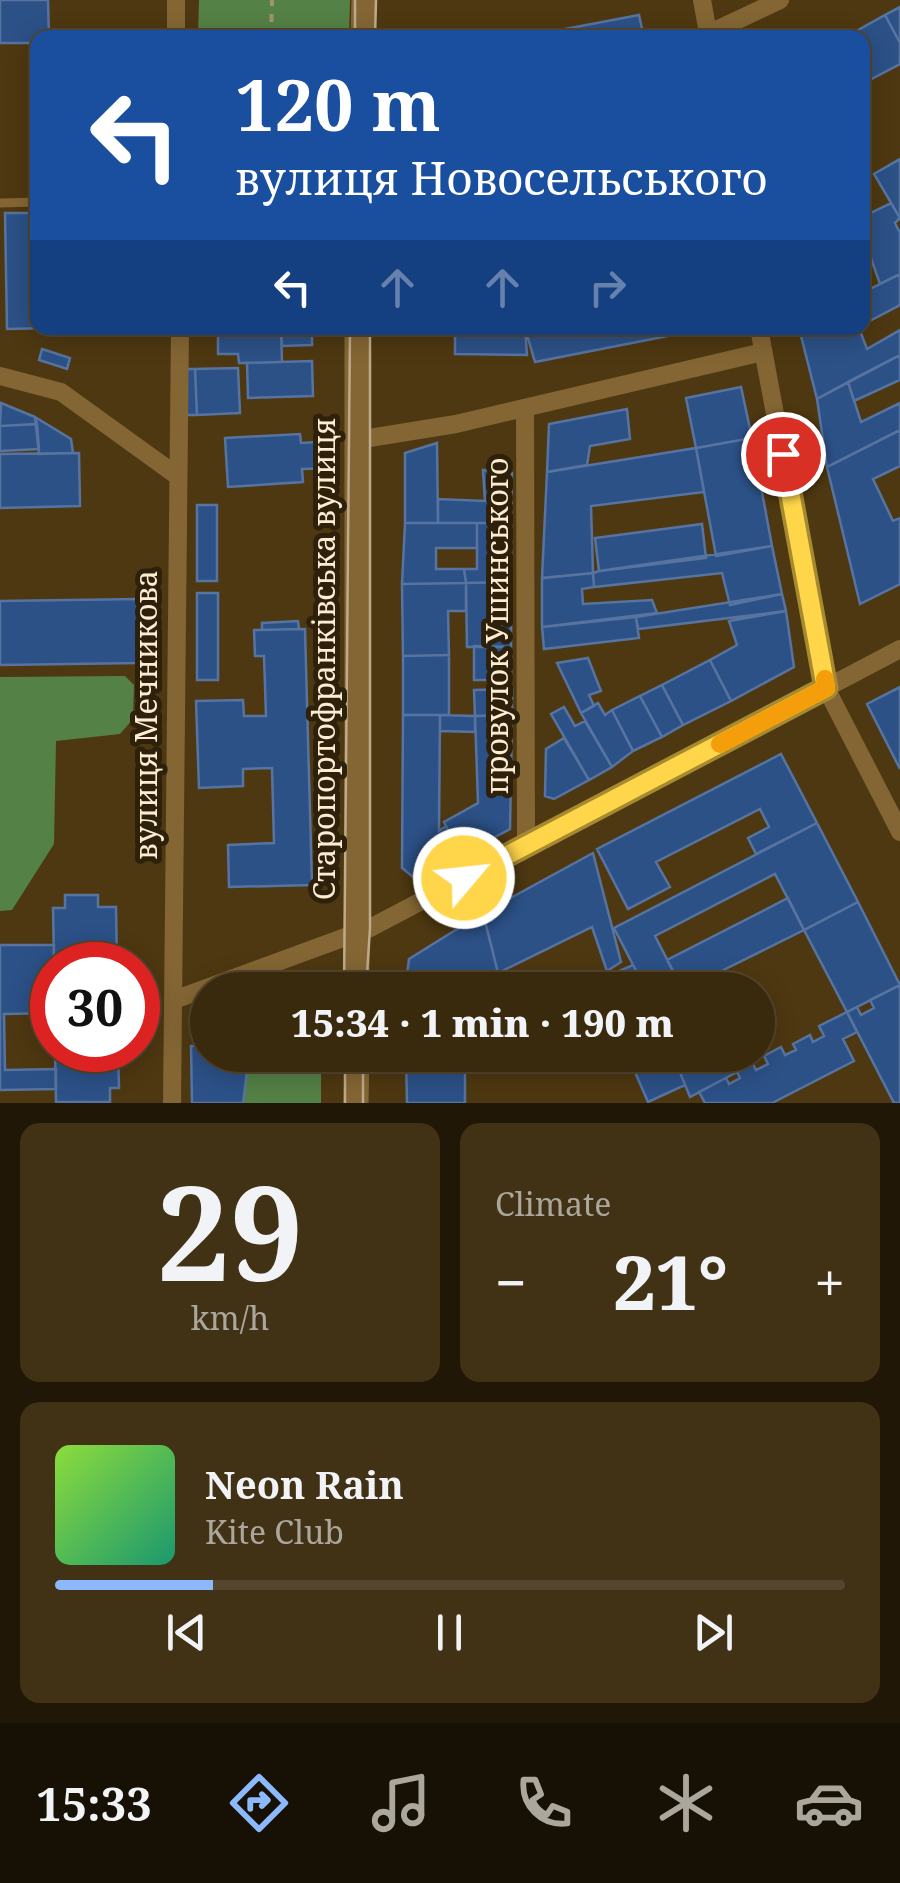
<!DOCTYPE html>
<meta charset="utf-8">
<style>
body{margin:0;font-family:"Noto Serif",serif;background:#413216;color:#f1f3f6;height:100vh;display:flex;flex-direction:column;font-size:38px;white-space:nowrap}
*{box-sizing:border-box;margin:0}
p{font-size:32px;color:#aba79d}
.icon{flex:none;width:55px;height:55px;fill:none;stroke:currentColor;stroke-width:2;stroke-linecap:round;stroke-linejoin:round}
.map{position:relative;height:1103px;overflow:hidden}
.panel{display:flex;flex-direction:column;gap:20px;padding:20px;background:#201707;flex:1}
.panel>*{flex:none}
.top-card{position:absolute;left:30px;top:30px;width:840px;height:305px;border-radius:20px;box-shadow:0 5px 25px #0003,0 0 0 2px #54462e;background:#1a4fa0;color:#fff;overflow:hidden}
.speed{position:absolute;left:30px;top:942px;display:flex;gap:20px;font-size:50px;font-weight:700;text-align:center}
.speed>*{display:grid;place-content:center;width:130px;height:130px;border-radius:50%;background:#3a2a0d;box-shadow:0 5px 25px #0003,0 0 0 2px #54462e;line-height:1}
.speed .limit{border:15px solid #d22;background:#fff;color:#111}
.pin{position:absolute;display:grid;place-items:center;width:85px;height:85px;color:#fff;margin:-42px;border:5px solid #fff;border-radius:50%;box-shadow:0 2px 10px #0007}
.me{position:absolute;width:110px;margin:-55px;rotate:62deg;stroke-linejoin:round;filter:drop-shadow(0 0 8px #0008)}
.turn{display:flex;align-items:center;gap:35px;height:210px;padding:0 40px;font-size:45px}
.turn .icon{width:130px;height:130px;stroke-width:2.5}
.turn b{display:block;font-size:70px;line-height:85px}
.lanes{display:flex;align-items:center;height:95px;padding:0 40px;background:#0003;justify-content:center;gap:50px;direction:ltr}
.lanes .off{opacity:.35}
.big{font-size:75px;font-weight:800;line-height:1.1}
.panel .tile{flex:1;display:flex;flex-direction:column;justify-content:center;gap:15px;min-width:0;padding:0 35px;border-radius:20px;background:#413216}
.panel .dial{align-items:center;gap:0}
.dial b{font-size:130px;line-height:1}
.song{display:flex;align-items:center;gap:30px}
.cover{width:120px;height:120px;border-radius:15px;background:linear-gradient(135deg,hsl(90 70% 55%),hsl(160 70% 35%))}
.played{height:10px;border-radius:5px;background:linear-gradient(90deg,#8cb9fc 20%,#54462e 20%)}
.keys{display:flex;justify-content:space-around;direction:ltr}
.heat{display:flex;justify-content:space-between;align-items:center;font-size:55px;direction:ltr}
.panel .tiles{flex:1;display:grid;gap:20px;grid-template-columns:1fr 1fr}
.tile:last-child{grid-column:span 2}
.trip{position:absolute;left:190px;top:972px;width:585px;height:100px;border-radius:50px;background:#3a2a0d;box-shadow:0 5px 25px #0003,0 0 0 2px #54462e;font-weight:800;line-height:100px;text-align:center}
.dock{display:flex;height:160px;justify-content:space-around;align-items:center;background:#171105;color:#aba79d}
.dock .icon{width:70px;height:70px}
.dock .active{color:#8cb9fc}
.dock b{font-size:45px;color:#f1f3f6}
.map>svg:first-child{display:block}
</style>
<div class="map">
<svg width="900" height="1103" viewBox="0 0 900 1103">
<rect width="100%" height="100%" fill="#4e3811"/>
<path fill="#548146" d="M199,0H350L349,37H198Z
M125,676L134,685L133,719L120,734L56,741L54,844L12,910L0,911V677Z
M249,1055H321V1103H242Z"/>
<path fill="#2c5187" stroke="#5774a0" stroke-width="2.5" d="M0,0H48L49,38H38V43H0Z
M900,7V43L885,15Z
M639,15L644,38H566L565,29Z
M885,15L900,43V64L862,84V38H844Z
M900,159V218L874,174Z
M891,203L900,218L895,223L900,233V274L880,284L867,247L862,250V217Z
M5,213H38V328H51L7,329Z
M900,274V305L862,325V293Z
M218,328H281L282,362L239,363L238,354H218Z
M281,328H312V345L282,346Z
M455,328H525L527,355L455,354Z
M525,328H682L683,333L535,362Z
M799,328H859L867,349L900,330V355L817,399Z
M42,349L70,358L67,369L39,360Z
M900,355V380L854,401L848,382Z
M312,361L313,396L248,398L247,363Z
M238,368L240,413L197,415L195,369Z
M184,369H195L197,415H185Z
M848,382L861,422L900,403V430L827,467L817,399Z
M741,387L752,438L696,448L686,398Z
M1,403L35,417L37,424L0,426Z
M627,409L630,439L590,446L587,465L547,472L549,424Z
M35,417L71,439L73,453L39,454Z
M37,424L39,449L0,451V426Z
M900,430V466L873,479L893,521L900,518V584L860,604L827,467Z
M300,434L301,443L335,441L336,468L302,469L303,482L228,487L225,438Z
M752,438L772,546L716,556L696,448Z
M437,443L438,523H405V453Z
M696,448L704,492L591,506L593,573L542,578L547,472Z
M79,453L80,506L0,508V454Z
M483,470L512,473L511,523H438V499L485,501Z
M197,505H217V581H197Z
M405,523H477V548H436V569H464L466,583L402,584Z
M477,523H511V582L466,583L464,569H477Z
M702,524L706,558L599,571L595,538Z
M772,546L782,594L730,605L722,573L594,587L593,573L599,571Z
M593,573L594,587L582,589L583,604L652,600L657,613L542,627V578Z
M511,582V647H467L466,583Z
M466,583V611H448L449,655L403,656L402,584Z
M197,593H218V680H197Z
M782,594L786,611L638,629L636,617Z
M138,599L139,663L0,665V601Z
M786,611L794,667L731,701L710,660L737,645L729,621Z
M636,617L639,638L544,649L542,627Z
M298,621L299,629L262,630V623Z
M305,629L312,885L229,887L228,845L274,843L272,768L243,769V786L199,788L196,701L243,700L244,716H266L264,656H255L254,630Z
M474,646L511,647V680H474Z
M449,655V715H403V656Z
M588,658L601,691L589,695L594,706L581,713L557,663Z
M710,660L731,701L683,725L662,685Z
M662,685L683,725L662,737L640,696Z
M900,687V769L867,704Z
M512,689V715L475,716L474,690Z
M640,696L662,737L633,751L612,710Z
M598,703L605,715L612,710L633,751L612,767L581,713Z
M564,707L575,726L585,721L612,767L589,780L551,714Z
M403,715H440L439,831L446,826L461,855L413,877L402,868Z
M440,715L475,716V732L440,731Z
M512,715L510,829L461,855L444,822L478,803L475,716Z
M564,738L589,780L554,799L545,796L546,749Z
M781,754L817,823L756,854L748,838L769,827L760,809L656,862L670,887L628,909L597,849Z
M817,823L858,902L804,930L775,874L655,936L683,990H646L614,928Z
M593,853L621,962L607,971L592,927L498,973L483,913Z
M65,895H98V907H116L117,965H54L53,908H65Z
M788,898L804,930L683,990L667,960Z
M858,902L900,985L847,1012L804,930Z
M483,913L498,973L453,990H405L409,959Z
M0,945H54L52,1013L4,1014L5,1070L56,1069V1089L0,1090Z
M633,965L646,990H599L596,981Z
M900,985V1103H894L847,1012L857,1007L861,1015L874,1008L870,1000Z
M847,1012L857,1032L843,1039L854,1061L772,1103H705L699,1092L726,1078L729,1084L740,1078L737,1072L753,1064L756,1070L768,1064L764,1056L781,1047L785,1055L796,1050L793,1044L810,1035L813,1042L824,1036L819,1026Z
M191,1046H208V1055H249L243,1103H192Z
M55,1050H118L119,1088H110V1102H56Z
M283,1055H316L317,1065L284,1068Z
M406,1055H465V1103H407Z
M619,1055H673L685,1085L648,1102L631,1063L624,1066Z
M673,1055H729L737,1072L690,1097Z"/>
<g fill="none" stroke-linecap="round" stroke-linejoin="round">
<path stroke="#a59271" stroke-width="4" stroke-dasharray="8 8" stroke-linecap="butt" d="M271,38L272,0"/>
<path stroke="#846634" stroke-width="9" d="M0,203L38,202"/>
<path stroke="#846634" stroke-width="18" d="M702,0L709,38
M708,34L780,0
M176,38V0
M759,328L826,688L900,832
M0,376L61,392L176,475
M525,408L526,844
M357,440L456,424L763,352
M174,1000L370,928L900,649
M172,1103L180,328"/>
<path stroke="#846634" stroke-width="25" d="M363,38L364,0
M357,328V990
M356,1103L357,1055"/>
<path stroke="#bdab8c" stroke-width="2.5" d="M355,38V0
M375,38L376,0
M344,990L350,328
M366,990L370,928V328
M345,1055V1103
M363,1103V1055"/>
</g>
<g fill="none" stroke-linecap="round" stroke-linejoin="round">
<defs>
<path id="route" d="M464,878L826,688L783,454"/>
</defs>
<use href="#route" stroke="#a68a30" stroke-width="25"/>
<use href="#route" stroke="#ffd54a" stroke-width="18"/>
<path stroke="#f59e0b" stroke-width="18" d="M720,744L826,688L825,679"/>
</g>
<g text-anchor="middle" stroke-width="10" stroke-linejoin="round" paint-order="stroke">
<g font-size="30" fill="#fdecd2" stroke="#2e210c">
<text transform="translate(498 626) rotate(-90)" y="10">провулок Ушинського</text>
<text transform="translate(325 659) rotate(-90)" y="10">Старопортофранківська вулиця</text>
<text transform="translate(147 715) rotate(-90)" y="10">вулиця Мечникова</text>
</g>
</g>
</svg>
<div class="speed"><div class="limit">30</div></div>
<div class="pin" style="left:783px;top:454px;background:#d93025"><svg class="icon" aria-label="arrive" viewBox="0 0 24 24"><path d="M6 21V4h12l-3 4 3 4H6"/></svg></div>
<svg class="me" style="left:464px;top:878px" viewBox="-20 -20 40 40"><circle r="17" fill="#ffd54a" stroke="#fff" stroke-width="3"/><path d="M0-11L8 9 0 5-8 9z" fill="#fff"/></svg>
<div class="trip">15:34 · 1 min · 190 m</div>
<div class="top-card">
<div class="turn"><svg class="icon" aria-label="left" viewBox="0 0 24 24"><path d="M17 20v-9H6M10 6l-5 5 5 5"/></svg><div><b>120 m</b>вулиця Новосельського</div></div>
<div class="lanes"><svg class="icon" aria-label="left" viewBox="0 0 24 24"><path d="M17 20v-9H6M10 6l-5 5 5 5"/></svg><svg class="icon off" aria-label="ahead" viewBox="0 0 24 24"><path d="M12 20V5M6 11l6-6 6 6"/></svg><svg class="icon off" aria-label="ahead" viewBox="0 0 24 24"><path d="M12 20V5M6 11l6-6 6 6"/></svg><svg class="icon off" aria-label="right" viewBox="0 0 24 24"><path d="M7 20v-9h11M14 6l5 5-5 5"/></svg></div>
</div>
</div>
<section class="panel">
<div class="tiles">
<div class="tile dial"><b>29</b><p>km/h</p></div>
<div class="tile"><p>Climate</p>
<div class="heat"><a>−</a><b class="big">21°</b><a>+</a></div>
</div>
<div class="tile">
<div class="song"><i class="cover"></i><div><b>Neon Rain</b><p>Kite Club</p></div></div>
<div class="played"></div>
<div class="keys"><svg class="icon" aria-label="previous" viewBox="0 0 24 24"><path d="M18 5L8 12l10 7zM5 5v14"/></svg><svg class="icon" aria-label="pause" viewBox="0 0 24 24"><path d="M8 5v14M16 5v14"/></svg><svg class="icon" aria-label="next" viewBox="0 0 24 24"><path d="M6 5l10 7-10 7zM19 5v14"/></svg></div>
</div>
</div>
</section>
<nav class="dock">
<b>15:33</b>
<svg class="icon active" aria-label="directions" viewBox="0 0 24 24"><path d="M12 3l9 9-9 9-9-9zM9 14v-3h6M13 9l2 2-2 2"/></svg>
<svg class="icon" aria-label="music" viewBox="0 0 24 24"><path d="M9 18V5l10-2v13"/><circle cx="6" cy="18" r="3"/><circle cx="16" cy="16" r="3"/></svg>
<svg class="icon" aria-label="phone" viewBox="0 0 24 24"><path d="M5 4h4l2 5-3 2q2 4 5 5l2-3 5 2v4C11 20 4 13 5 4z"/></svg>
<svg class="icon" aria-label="climate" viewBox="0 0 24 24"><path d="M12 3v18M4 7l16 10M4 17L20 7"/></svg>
<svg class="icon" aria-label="car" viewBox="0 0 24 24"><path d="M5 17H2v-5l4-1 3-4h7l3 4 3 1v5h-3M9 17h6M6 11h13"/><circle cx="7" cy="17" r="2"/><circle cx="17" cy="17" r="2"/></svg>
</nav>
